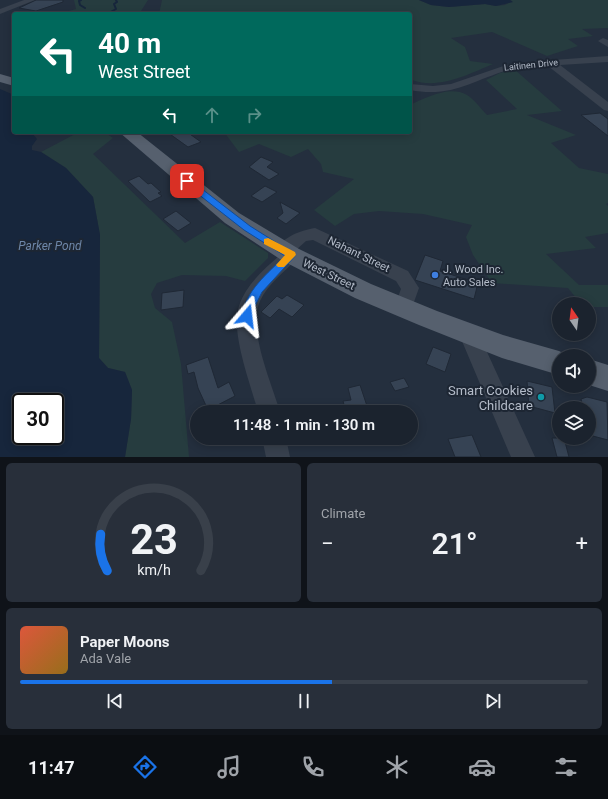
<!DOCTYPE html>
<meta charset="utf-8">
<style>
body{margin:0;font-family:Roboto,sans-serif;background:#282f3a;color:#f1f3f6;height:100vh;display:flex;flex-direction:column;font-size:15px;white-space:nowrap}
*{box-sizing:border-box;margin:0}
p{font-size:13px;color:#a0a4aa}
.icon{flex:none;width:22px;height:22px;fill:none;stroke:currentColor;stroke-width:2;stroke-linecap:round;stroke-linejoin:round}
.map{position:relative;height:457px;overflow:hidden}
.details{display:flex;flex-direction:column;gap:6px;padding:6px;background:#0f1319;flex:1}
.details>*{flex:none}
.top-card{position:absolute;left:12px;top:12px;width:400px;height:122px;border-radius:4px;box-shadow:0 2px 10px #0003,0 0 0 1px #39404a;background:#00695c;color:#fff;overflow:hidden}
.needle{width:26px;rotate:346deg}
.fabs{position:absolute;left:552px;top:297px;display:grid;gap:8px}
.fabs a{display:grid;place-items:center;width:44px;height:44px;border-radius:50%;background:#1b232e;box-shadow:0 2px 10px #0003,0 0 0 1px #39404a;font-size:20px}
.speed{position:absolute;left:12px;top:393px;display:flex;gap:8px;font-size:20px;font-weight:700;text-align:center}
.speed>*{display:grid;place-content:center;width:52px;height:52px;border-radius:50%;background:#1b232e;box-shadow:0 2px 10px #0003,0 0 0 1px #39404a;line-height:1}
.speed .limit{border:2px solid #111;border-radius:6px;background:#fff;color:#111}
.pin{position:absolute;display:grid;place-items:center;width:34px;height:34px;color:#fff;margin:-17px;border-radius:8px;box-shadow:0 2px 6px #0006}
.me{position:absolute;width:44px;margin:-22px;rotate:17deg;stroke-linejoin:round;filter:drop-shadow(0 0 3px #0008)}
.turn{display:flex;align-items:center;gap:14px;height:84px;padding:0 20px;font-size:18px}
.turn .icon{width:52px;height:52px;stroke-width:2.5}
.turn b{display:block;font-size:28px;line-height:34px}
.lanes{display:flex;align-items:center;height:38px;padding:0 20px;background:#0003;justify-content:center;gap:20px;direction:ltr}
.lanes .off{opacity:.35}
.big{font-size:30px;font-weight:600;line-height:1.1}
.details .widget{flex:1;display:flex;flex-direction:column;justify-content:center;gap:6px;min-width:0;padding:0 14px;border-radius:6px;background:#282f3a}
.details .dial{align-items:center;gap:0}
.dial svg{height:104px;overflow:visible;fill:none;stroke:#39404a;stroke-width:7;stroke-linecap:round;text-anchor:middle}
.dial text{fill:#f1f3f6;stroke:none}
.song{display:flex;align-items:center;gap:12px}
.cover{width:48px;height:48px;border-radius:6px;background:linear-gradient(135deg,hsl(10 70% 55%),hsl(40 70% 35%))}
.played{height:4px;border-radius:2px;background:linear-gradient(90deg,#1a73e8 55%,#39404a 55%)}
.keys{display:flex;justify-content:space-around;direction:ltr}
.heat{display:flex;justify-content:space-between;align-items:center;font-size:22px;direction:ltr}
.details .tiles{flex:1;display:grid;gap:6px;grid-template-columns:1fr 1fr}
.widget:last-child{grid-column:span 2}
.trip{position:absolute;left:190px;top:405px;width:228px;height:40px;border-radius:20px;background:#1b232e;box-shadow:0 2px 10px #0003,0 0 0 1px #39404a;font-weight:600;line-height:40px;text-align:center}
.dock{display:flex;height:64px;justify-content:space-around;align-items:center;background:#0b0e12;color:#a0a4aa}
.dock .icon{width:28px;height:28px}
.dock .selected{color:#1a73e8}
.dock b{font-size:18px;color:#f1f3f6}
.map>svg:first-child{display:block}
</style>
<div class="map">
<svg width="608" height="457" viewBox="0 0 608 457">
<rect width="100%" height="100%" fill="#242f3e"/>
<path fill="#263c3f" d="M74,0H148L141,11H132L126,14H58L76,9Z
M162,0H419L431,5L449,7L485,4L496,6L505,5L512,1L510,0H608V28L582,29L593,36L568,39L578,46L547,56L492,32L451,38L465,47L470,61L493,64C469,74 437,91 410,79V14H159Z
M514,69L562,111L527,115L576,135L551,143L579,168L608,174V203L606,204L608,206V233L585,237L596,248L546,254L579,285H608V307H589V304H581L568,288L492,283L473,255L466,237L472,225L423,214L379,211L354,214L335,226L314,210L354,179L323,172L321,164L308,149L291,157L259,144L239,152L224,132H410V105C426,98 449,85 467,95C474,99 481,109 487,115L517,109L486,80L500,73Z
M79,132H104L113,138L93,154L185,243L220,222L268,253V258L245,281L226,276L182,275L157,283L151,294L155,308L172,322L181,364L189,457H125L131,419L132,390L125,372L108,368L99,358L100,235L93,197L66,168L41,152Z"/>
<path fill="#17263c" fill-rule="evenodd" d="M419,0H510L513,2L496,6L485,4L449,7L431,5Z
M0,89L14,95V132H31L37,139L32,146V150L41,152L66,168L93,197L100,235L99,358L108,368L125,372L132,390L131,419L125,457H0ZM21,402H55V436H21Z"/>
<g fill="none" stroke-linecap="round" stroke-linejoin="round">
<path stroke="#17263c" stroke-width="2" d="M81,0L79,1L80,5L85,8
M107,14L116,9L114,4L117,2L116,0"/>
</g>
<path fill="#364354" stroke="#1f2835" d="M36,0H63V2L36,11L19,8Z
M600,113L608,119V136L581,115Z
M167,132H187L201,142L188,147Z
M261,157L273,162L267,167L279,174L269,180L249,167Z
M139,176L148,184L151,183L161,192L158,193L162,196L150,202L128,181Z
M265,186L277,192L262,202L251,196Z
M280,202L300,213L286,224L277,218L283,213Z
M176,211L191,223L178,231L163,219Z
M425,255L443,261L440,271L478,283L474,299L415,280Z
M184,290L183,307L161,310L162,293Z
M287,295L304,305L292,317L279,309L270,318L261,312L277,296L282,299Z
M433,347L451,354L445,372L426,364Z
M208,357L218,388L229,382L235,396L208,410L198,388L194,372L188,374L186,365Z
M404,378L409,387L395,391L390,382Z
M527,381L552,387L555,413L529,406Z
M360,385L369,412H346L343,401L351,400L348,388Z
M587,397L607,402L608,440L589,435V408H583L581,399Z
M472,435L481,457H455L448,439Z
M552,438H564L569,457H557Z"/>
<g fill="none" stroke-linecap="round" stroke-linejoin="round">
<path fill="#38414e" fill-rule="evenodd" d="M24,0H35L0,14V9Z
M603,38L608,40V47L598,41Z
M608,56V62L560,65L608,102V111L604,110L548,66C536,67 521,66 508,70C471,81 452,98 410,90V84L433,86L451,84L512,63Z
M315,228L408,271L419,288L410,313L403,316L396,313L394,308L401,289L396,281L313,240L306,241L296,250L299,255L297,259C284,272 268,284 260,301C247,329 272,384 280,412H258C251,385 230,332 239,306C246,285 263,270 279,256L276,251C284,236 299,231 315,228Z
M469,326L476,328L535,457H511L459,334L462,328Z
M262,438H286L290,457H266Z"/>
<path fill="#56606e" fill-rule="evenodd" d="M0,74L14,78V86L0,82Z
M119,132H137L239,213L299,249L371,284L437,311L503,335L559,351L569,356H559V375L502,358L419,325L355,298L283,261L225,223Z
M589,359L608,365V391L589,385Z"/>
</g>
<path fill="#1a73e8" stroke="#114b97" d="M184,179H189L250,226L296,255L262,292L254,308L251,319H243L242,316C245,291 268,273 285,256L244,230L184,183Z"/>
<path fill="#f59e0b" d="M268,238L295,252L296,255L284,267H278L276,265L285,255L264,244V239Z"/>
<circle fill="#3f7fe0" stroke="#1d2633" stroke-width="1.5" cx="435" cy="275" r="4"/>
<circle fill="#0f9aa8" stroke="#1d2633" stroke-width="1.5" cx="541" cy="397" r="4"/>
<g text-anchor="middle" stroke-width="4" stroke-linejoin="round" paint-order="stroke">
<g font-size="9" fill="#b4bcc9" stroke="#1d2633">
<text transform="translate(531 65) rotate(-6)" y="3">Laitinen Drive</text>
</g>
<g font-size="11" fill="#b4bcc9" stroke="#1d2633">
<text transform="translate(359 254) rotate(26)" y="4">Nahant Street</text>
<text transform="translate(329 274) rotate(26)" y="4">West Street</text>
</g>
<g font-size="11" fill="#b4bcc9" stroke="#1d2633" text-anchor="start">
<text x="443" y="273">J. Wood Inc.<tspan x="443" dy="13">Auto Sales</tspan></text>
</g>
<g font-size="12" font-style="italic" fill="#6d86a8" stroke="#1d2633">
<text x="50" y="250">Parker Pond</text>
</g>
<g font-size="13" fill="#b4bcc9" stroke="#1d2633" text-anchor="end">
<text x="533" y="395">Smart Cookies<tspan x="533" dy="15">Childcare</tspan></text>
</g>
</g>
</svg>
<div class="fabs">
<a><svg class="needle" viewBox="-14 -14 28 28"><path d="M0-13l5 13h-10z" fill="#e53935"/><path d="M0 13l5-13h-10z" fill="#a0a4aa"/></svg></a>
<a><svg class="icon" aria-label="sound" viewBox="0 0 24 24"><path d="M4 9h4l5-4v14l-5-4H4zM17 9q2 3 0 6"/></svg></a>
<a><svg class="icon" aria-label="layers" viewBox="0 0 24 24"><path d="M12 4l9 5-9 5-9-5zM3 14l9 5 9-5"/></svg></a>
</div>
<div class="speed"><div class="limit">30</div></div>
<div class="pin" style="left:187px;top:181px;background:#d93025"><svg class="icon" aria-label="arrive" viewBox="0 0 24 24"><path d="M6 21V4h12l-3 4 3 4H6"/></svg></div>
<svg class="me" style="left:247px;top:316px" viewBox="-20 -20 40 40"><path d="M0-17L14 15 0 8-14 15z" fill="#1a73e8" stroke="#fff" stroke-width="4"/></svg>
<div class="trip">11:48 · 1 min · 130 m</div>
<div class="top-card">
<div class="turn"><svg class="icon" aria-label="left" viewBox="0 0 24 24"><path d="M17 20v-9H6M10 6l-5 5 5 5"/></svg><div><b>40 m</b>West Street</div></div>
<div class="lanes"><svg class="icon" aria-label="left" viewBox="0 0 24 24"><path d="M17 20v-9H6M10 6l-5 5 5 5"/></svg><svg class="icon off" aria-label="ahead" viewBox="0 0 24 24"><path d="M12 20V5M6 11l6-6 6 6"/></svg><svg class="icon off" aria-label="right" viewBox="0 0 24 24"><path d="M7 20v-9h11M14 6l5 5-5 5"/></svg></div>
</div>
</div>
<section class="details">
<div class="tiles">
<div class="widget dial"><svg viewBox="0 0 100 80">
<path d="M14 69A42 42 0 1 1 86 69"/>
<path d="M14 69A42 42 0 0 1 9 41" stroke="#1a73e8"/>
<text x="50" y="56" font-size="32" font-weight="700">23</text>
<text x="50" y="72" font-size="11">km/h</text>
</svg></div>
<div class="widget"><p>Climate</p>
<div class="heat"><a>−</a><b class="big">21°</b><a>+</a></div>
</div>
<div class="widget">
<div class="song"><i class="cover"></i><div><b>Paper Moons</b><p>Ada Vale</p></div></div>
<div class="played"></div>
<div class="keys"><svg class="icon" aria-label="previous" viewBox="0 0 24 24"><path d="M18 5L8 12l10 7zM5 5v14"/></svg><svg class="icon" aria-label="pause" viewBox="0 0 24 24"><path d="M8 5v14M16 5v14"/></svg><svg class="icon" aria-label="next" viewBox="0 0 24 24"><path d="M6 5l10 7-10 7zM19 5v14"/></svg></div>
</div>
</div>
</section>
<nav class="dock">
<b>11:47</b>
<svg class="icon selected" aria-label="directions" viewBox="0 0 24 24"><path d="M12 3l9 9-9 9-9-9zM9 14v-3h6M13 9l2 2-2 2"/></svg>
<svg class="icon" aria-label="music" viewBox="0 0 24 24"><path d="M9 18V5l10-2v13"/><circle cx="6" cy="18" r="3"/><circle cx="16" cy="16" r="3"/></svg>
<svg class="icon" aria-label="phone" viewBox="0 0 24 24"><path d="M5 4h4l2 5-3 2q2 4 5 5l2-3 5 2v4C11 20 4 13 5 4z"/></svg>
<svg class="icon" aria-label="climate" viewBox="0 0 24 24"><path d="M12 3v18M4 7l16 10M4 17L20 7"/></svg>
<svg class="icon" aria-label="car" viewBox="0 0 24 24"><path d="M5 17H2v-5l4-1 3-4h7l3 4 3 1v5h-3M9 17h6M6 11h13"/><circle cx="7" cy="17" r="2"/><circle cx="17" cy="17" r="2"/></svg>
<svg class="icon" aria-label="filters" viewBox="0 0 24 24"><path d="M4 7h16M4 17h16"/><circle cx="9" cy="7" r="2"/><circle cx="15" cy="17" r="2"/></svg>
</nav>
